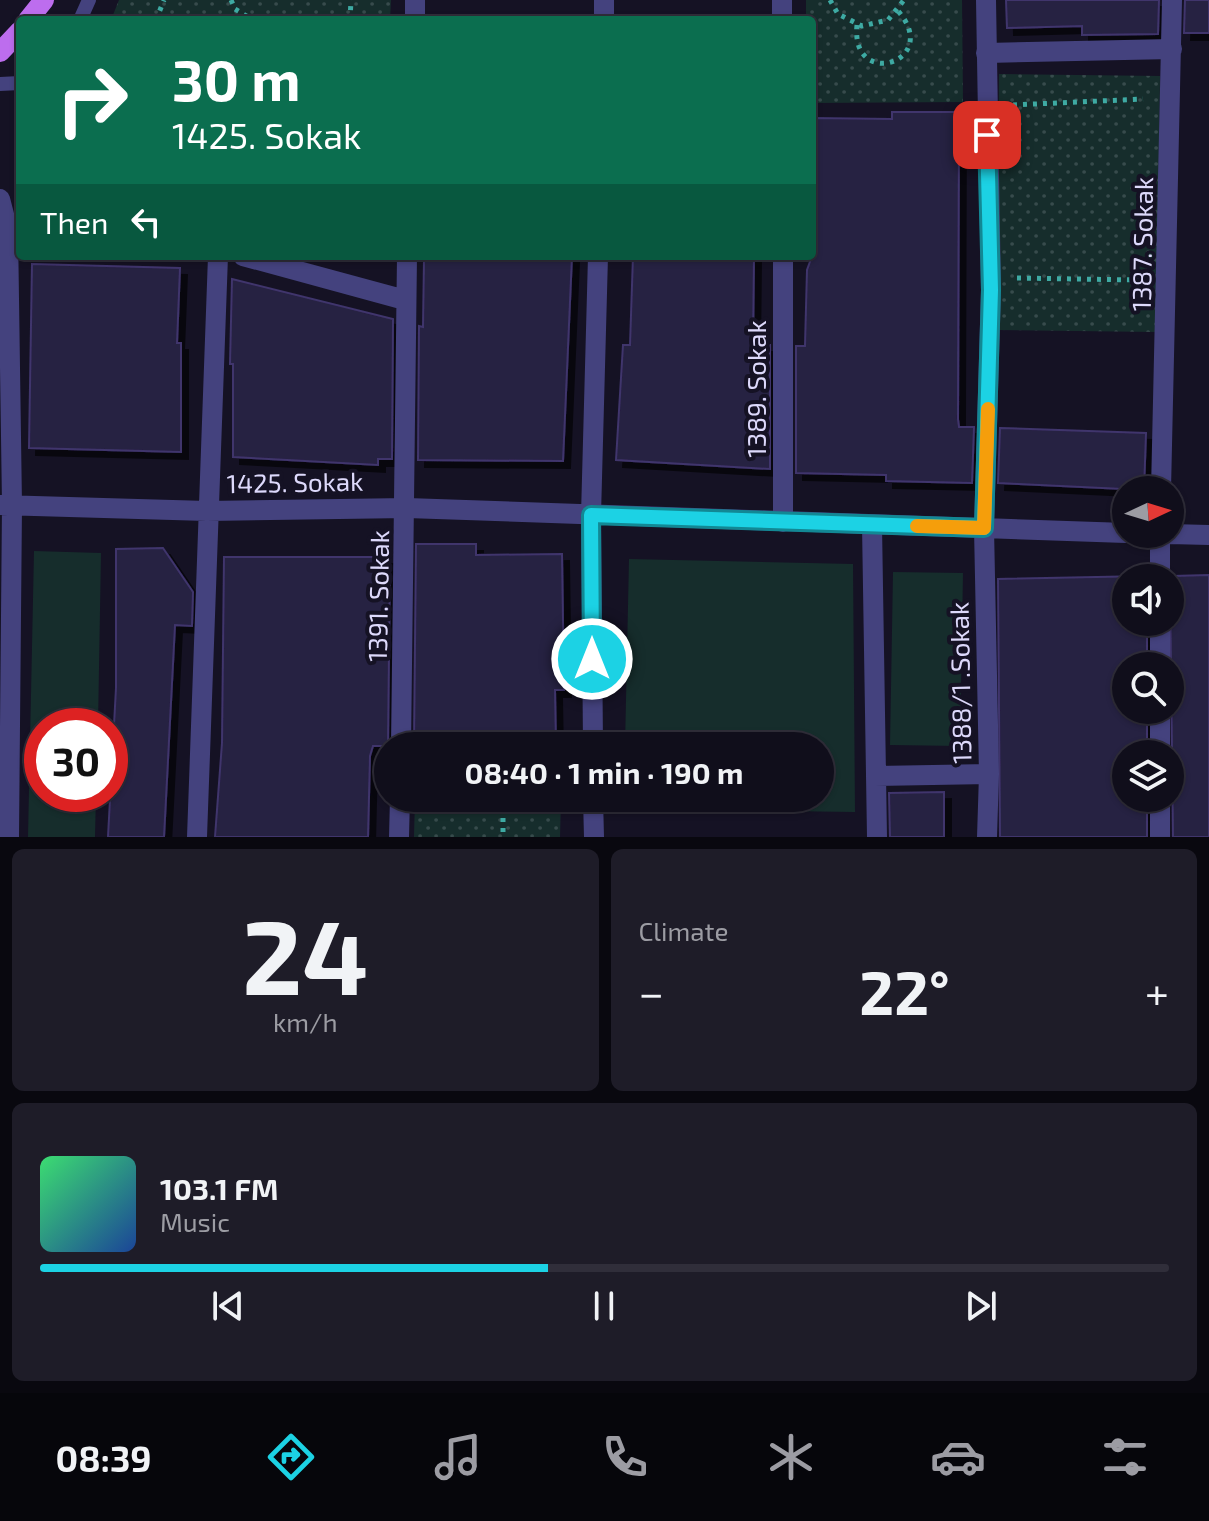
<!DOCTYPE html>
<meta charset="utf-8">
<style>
body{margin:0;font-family:"Exo 2",sans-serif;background:#1e1c28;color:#f1f3f6;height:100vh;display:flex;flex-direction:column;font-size:30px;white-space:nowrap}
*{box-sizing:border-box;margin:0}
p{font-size:26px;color:#9c9ca3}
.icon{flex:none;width:44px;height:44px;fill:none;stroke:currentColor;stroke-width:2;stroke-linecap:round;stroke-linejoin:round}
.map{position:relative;height:837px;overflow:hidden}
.drawer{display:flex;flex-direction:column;gap:12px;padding:12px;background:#09080f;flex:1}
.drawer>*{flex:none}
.guide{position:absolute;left:16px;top:16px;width:800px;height:244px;border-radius:8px;box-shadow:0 2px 6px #0004,0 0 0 2px #302e3a;background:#0b6e4f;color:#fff;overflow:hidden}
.needle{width:52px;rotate:86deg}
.fabs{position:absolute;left:1112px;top:476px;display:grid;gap:16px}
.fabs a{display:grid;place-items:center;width:72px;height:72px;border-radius:50%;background:#100e1b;box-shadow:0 2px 6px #0004,0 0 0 2px #302e3a;font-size:40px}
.speed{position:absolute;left:24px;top:708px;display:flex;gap:16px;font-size:40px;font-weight:700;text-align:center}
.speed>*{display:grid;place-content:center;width:104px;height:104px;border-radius:50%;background:#100e1b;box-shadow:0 2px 6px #0004,0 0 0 2px #302e3a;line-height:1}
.speed .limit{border:12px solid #d22;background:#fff;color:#111}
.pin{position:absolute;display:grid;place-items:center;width:68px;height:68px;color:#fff;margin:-34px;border-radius:16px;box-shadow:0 4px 12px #0006}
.me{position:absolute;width:88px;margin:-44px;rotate:0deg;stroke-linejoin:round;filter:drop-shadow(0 0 6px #0008)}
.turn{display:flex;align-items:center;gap:28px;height:168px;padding:0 24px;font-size:36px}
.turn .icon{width:104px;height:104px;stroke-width:2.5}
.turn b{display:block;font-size:56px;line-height:68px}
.then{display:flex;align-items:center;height:76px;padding:0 24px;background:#0003;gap:16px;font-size:30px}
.big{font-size:60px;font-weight:700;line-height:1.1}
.drawer .card{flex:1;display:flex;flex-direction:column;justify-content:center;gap:12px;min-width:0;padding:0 28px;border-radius:12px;background:#1e1c28}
.drawer .dial{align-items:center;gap:0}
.dial b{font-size:104px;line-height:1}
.song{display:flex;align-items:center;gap:24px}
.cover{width:96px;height:96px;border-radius:12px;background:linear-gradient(135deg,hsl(140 70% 55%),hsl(220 70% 35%))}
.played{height:8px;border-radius:4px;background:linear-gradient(90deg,#1cd2e4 45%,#302e3a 45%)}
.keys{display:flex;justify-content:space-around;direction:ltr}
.heat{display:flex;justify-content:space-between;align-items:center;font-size:44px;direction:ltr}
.drawer .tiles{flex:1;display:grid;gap:12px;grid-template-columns:1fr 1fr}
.card:last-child{grid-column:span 2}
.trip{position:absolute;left:374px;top:732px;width:460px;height:80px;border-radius:40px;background:#100e1b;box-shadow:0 2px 6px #0004,0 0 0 2px #302e3a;font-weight:700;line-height:80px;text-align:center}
.tabs{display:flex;height:128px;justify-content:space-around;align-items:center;background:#06060b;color:#9c9ca3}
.tabs .icon{width:56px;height:56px}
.tabs .current{color:#1cd2e4}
.tabs b{font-size:36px;color:#f1f3f6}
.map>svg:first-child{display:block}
</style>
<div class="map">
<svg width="1209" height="837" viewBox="0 0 1209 837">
<defs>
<pattern id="park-dots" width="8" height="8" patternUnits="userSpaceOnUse" patternTransform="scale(2)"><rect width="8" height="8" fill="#162d2c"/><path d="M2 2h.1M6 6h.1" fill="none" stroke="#374b4c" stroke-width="1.8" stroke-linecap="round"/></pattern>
<filter id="shadow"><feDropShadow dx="7" dy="7" stdDeviation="0" flood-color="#0009"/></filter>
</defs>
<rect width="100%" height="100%" fill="#151224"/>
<path fill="#162d2c" d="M34,551L101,553L98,726H42V794H96L95,837H28Z
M629,559L853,564L855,812L623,809L624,798H820V746H625Z
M893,572L963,573L960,746L890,745Z"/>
<path fill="url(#park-dots)" d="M119,0H391L390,20H111Z
M806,0H962L963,102L812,103V20H806Z
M999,74L1160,76L1157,332L997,330Z
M415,798H561L560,837H414Z"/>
<path fill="#272043" stroke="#3f356c" stroke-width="2" filter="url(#shadow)" d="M1006,0H1159L1158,34L1082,35V26L1007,28Z
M1185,0H1209V33H1184Z
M892,112H959L958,419L959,427H974L972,483L886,481V475L796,473V346H805L807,270L812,256V118L892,119Z
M428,256H572L563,461L418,460L419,326L423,327L424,260H428Z
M633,256H754L753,345H770V469L616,460L623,345H630Z
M32,264L180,268L177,343H181V452L29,448Z
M232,279L393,319L392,459H378V465L233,457V364H230Z
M1000,428L1146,433L1144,490L998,483Z
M416,544H476V555L562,554L564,690H555L556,746H414Z
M163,548L193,592L192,626L175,625L164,837H108L116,688V549Z
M224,557H390L388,746H373L370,756L368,837H215L222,743Z
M1209,575V837H1173L1170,586L1173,576Z
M1147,576L1126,578V622H1147V666H1126V710H1147V754H1126V798H1147V837H1000L998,579Z
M944,792V837H890L889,793Z"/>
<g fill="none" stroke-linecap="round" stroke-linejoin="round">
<path stroke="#3eaaa3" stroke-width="5" stroke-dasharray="4 6" stroke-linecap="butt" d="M231,0L235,9L253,20
M830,0L838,14L862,26L888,20L904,0
M156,20L164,0
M350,20L351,0
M857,25C850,91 943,62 898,11
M1013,105L1143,99
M1017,278L1139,280
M503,798V837"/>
<path stroke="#44427e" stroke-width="14" d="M80,20L89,0
M0,84L20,83"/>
<path stroke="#44427e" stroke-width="20" d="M782,0V20
M986,0L991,290L984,528L989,774L987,837
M415,20V0
M604,20V0
M986,53L1172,49
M0,199L8,230L12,505L9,837
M243,256L405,300
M783,256V522
M1161,490L1172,0
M0,505L207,511L407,508L1126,533
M872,525L877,837
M1170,534L1209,535
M1160,578V534
M1160,666V622
M401,746L407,256
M593,746L591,515L598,256
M1160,754V710
M876,776L989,774
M593,798L594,837
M197,837L218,256
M399,837L400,798
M1160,837V798"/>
<path stroke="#bd6dee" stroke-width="20" d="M28,20L44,0
M0,52L20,31"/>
</g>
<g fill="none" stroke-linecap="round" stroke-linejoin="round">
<defs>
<path id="route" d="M592,659L591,515L984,528L991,290L987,135"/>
</defs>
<use href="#route" stroke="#128894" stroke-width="20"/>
<use href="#route" stroke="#1cd2e4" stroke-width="14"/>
<path stroke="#f59e0b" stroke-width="14" d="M917,526L984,528L988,409"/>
</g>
<g text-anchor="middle" stroke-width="8" stroke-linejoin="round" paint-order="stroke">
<g font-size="26" fill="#ddd9fb" stroke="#151224">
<text transform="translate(1143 244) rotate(-89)" y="9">1387. Sokak</text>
<text transform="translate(757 389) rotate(-90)" y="9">1389. Sokak</text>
<text transform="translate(295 483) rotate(-1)" y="9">1425. Sokak</text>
<text transform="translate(379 596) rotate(-89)" y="9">1391. Sokak</text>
<text transform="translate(961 683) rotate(-91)" y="9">1388/1 .Sokak</text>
</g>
</g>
</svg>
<div class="fabs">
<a><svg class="needle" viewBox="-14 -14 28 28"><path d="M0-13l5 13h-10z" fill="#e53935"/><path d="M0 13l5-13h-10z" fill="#9c9ca3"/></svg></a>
<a><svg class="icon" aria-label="sound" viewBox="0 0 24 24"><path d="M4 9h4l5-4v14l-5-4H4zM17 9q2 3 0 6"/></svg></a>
<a><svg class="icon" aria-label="search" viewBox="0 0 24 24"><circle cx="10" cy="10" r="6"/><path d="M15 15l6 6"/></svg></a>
<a><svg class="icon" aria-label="layers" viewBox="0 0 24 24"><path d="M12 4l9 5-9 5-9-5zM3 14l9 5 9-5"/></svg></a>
</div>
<div class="speed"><div class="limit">30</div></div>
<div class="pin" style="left:987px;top:135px;background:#d93025"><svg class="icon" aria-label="arrive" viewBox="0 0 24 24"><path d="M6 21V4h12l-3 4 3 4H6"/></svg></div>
<svg class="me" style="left:592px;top:659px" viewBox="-20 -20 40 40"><circle r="17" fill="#1cd2e4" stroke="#fff" stroke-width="3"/><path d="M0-11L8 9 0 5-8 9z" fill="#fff"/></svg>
<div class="trip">08:40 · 1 min · 190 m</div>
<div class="guide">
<div class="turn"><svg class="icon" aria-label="right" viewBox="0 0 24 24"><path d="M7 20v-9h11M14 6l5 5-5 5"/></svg><div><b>30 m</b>1425. Sokak</div></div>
<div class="then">Then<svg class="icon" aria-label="left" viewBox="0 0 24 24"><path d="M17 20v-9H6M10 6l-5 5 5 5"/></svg></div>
</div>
</div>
<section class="drawer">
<div class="tiles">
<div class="card dial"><b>24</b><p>km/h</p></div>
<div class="card"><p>Climate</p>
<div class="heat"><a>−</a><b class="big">22°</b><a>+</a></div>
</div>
<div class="card">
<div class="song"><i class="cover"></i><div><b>103.1 FM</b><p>Music</p></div></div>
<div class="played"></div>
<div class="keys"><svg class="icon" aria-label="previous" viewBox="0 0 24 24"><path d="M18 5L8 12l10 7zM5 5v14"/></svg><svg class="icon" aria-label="pause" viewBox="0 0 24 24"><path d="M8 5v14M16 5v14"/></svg><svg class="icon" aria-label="next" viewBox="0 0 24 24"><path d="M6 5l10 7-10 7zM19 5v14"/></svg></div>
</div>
</div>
</section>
<nav class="tabs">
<b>08:39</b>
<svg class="icon current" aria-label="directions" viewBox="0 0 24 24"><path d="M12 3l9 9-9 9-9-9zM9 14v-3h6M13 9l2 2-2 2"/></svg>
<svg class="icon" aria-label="music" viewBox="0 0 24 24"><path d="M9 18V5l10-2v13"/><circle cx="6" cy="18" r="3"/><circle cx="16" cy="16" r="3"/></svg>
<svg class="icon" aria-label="phone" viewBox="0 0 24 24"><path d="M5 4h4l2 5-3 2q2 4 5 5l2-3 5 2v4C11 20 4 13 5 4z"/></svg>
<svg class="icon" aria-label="climate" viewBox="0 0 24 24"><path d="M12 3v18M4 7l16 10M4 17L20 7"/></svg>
<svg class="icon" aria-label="car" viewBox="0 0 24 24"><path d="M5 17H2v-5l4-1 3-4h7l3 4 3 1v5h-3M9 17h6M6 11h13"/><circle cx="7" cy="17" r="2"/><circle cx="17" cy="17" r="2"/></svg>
<svg class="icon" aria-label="filters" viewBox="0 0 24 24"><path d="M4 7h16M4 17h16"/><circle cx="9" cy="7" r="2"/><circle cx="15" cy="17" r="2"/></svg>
</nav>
